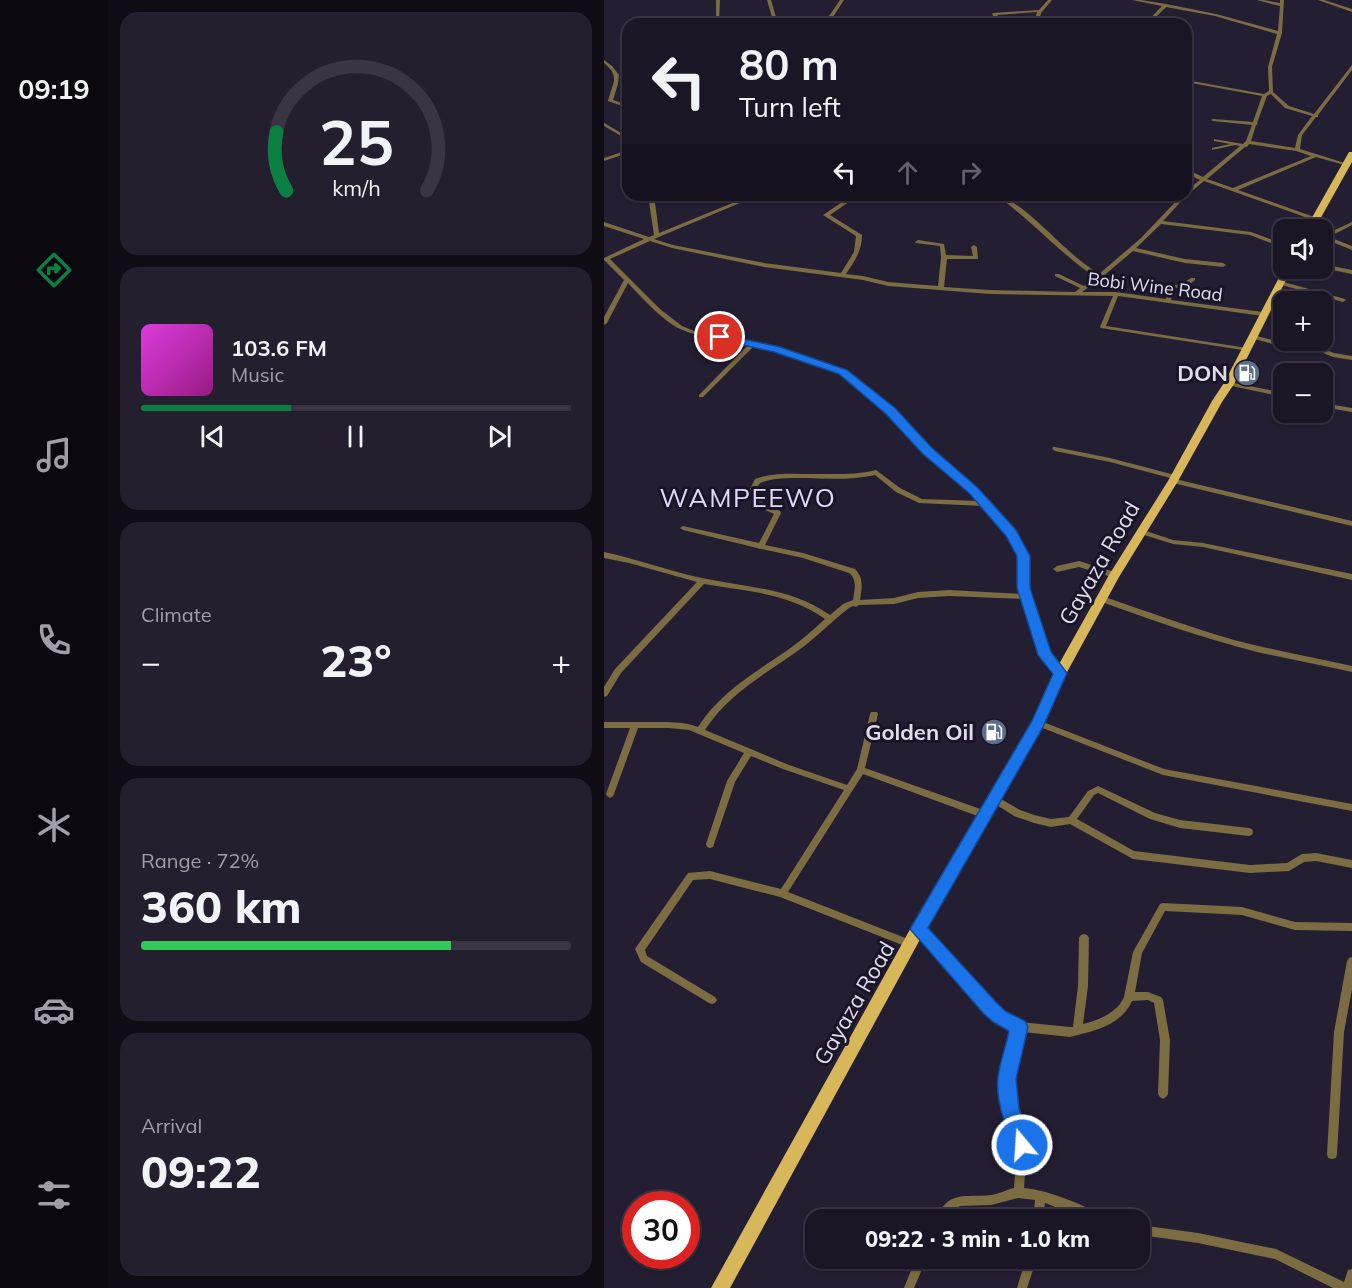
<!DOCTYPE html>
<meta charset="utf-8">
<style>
body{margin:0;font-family:Mulish,sans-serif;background:#241f2e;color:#f1f3f6;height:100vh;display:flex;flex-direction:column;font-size:22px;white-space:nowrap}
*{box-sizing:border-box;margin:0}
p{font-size:20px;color:#a09fa7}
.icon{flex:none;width:33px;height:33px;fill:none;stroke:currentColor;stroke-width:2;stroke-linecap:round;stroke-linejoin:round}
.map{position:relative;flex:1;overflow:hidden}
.details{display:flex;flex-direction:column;gap:12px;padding:12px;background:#0f0c15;width:496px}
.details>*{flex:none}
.guide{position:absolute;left:18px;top:18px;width:570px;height:183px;border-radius:18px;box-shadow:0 2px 4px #0004,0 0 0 2px #393543;background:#1b1626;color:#f1f3f6;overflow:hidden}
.buttons{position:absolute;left:669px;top:219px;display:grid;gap:12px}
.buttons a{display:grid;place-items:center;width:60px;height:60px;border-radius:12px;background:#1b1626;box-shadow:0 2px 4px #0004,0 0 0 2px #393543;font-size:30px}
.speed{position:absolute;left:18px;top:1191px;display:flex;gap:12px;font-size:30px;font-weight:700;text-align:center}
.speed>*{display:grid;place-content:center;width:78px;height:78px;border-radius:50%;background:#1b1626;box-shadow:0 2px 4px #0004,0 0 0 2px #393543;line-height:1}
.speed .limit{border:9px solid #d22;background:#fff;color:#111}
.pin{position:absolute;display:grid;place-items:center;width:51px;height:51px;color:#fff;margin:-26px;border:3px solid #fff;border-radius:50%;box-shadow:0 2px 6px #0007}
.me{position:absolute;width:66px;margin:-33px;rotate:342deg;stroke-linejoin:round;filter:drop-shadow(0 0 4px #0008)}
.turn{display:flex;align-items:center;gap:21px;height:126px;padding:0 18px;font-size:27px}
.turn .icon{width:78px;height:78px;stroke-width:2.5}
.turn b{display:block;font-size:42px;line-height:51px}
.lanes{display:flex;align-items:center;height:57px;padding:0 18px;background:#0003;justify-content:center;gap:30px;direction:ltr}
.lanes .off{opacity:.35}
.big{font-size:45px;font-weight:800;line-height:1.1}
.details .widget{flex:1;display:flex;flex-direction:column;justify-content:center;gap:9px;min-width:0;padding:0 21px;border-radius:18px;background:#241f2e}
.details .dial{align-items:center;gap:0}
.dial svg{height:156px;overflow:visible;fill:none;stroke:#393543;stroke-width:7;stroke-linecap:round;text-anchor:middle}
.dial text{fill:#f1f3f6;stroke:none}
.song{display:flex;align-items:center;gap:18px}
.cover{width:72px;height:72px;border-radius:9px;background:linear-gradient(135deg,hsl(300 70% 55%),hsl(310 70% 35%))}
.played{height:6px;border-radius:3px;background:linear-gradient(90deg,#0b8043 35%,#393543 35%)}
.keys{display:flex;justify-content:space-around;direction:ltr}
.heat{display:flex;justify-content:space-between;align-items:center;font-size:33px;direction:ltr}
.charge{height:9px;border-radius:4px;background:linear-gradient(90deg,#34c759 72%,#393543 0)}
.trip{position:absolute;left:201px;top:1209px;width:345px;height:60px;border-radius:18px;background:#1b1626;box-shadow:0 2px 4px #0004,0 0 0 2px #393543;font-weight:800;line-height:60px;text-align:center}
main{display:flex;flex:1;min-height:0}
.tab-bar{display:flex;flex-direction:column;width:108px;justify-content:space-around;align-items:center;background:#0b090f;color:#a09fa7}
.tab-bar .icon{width:42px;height:42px}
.tab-bar .selected{color:#0b8043}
.tab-bar b{font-size:27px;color:#f1f3f6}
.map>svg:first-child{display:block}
</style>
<main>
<nav class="tab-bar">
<b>09:19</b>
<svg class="icon selected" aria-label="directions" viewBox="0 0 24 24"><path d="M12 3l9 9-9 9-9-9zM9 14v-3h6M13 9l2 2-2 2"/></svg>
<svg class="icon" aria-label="music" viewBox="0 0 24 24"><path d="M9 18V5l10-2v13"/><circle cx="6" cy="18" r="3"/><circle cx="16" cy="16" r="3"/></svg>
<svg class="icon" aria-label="phone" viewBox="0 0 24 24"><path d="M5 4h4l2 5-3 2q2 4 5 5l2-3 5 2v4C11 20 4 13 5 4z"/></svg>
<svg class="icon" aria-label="climate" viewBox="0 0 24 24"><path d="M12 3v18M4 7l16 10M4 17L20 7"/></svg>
<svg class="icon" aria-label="car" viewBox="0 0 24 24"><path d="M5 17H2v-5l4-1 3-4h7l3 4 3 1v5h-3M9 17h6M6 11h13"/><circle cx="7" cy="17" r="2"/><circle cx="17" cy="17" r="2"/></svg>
<svg class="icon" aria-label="filters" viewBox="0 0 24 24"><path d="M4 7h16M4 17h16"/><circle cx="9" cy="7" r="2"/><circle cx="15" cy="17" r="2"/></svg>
</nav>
<section class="details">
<div class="widget dial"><svg viewBox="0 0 100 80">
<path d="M14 69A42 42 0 1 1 86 69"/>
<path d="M14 69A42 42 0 0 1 9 39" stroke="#0b8043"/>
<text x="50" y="56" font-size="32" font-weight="700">25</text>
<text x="50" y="72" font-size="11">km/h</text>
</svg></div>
<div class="widget">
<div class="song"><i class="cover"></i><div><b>103.6 FM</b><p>Music</p></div></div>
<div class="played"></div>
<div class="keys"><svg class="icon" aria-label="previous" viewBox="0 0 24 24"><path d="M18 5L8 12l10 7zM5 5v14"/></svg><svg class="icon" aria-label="pause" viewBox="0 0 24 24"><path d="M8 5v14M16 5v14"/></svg><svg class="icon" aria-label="next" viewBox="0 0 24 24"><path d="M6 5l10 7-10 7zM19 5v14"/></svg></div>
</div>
<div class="widget"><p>Climate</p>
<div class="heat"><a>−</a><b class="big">23°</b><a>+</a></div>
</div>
<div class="widget"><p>Range · 72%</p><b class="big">360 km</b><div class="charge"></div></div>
<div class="widget"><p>Arrival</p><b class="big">09:22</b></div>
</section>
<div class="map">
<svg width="748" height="1288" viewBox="0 0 748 1288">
<rect width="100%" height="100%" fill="#241e33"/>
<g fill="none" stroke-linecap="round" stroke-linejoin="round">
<path fill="#7b6c42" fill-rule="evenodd" d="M112,0H116L115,22L103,24H93L112,20Z
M163,0H167L174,24H170Z
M236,0H240L225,23H221V22Z
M444,0H448L437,13L434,24H430L433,12L393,15L397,22L393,24H387L393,21L388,14L389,13L435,10Z
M528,0H537L562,4L612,14L674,31L676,6L653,0H660L676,3V0H680L678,33L668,67L669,92L685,106L710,114L748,65V70L714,115V117H712L698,135L696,149L744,164V166L712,157L634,190L713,218V220H709L600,181L583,195L559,221L647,232L680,244V248L646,235L557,224L532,248L581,259L619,263L622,265L619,267L581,263L529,251L497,278L478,292H512L562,299L565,286L578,284L587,278H591V280L582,287L570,288L567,300L659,312L662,314L659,316L514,296L502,326L643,348L646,350L645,351L497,328L496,327L509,296L386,294L284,286L259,280L160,267L68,248L46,241L6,259L56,309L78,326L90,331L168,346L241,371L288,410L325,449L371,488L409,531L423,556V588L427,597L426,598L444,654L460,673L459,675H453L437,655L419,599L345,596L314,598L290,604L255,605L252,607L249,606L245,608C229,620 215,635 199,647C165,672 124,693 101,730L185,765L243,785L253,769L266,714L267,712H273L274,714L261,768L382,811L383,814L382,817L379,818L259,774L184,892L309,941L311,944L309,947L306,948L176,897L106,879L89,880L41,950L43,956L111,997L113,1000L111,1003L108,1004L105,1003L37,962L31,949L33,946L84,873L106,871L177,889L240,790L179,769L147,756L131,782L110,844L109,847L106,848L103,847L102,844L123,781L140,753L85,730L65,728H34L10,794L9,796L6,798L3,796L2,794L26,728H0V722C16,722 31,722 47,722C62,722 79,721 94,727C116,692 152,672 185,649C198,640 209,630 221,619C183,592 144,592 100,584L17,673L3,696L0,697V687L11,669L93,582L25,563L0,558V552C33,559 65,571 98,578C144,588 186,587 226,615L239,604L249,600C250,591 254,580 245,573L199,558L158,549H156L153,548L79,530L76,528L79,526L155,543L170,514L156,508L145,491L151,479C170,472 191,474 211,474C232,474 252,475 272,470L296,488L318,499L375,501L367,492L321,453L284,412L237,373L165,349L150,346L99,397H95V395L144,345C123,340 95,338 76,329C58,320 38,298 24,283L3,323L0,325V317L20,280L0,260V258L40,239L0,226V222L45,237L50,235L44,195H50L55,233L148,195H155L50,239L69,245L160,263L237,273L250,252L252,236L219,215L247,196L249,197V199L226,215L258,235C258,251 250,262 242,274L259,276L284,282L334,286L337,257L336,246L312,243L311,242L314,240L340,244L342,255L369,256L367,247L370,245L373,247L374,259H343L340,287L386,290L471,292L476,288L451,276V274H455L480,286L491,277C458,255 432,225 400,201V199C415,201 449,237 462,248C472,258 483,266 495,274L537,238L578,195H582V191L596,180L582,173V169L599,177L636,146L631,145L608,150V148L626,144L610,141V139L639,144L642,141L648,125L609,121L607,120L609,119L649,122L658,96L582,82V80L660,94L665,91L664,67L673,34L611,16L562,7L545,24H541L558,6ZM667,94L681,108L708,116L694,135L691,148L647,141L652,125L654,124L653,123L663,96ZM645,144L692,151L707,156L629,188L603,179L641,147H643ZM271,475L292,492L315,503L379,506L404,534L415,556V588L417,594L345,590L314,592L290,598L256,600C258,588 260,578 251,569L199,553L161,545L177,513L176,511L160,504L151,491L156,483C171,477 187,478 203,478C226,479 249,480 271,475Z
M714,0H720L748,9V12Z
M0,60L8,66L15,75L14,84L9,100L24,105V108L4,101C8,83 17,77 0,63Z
M0,123L24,137V140L0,126Z
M24,150V153L0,161V158Z
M748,222V225L725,237L748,246V250L721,239H718V236Z
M718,264L748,270V274L718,268Z
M676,281L741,299L742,300L739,302L674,284L673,283Z
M649,335L699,348L720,349L730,353L748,356V360L729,357L719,353L699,352L647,338L646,337Z
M625,382L680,393V397L623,385V383Z
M718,403L748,408V412L718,407Z
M449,447H451L506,458L571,475L574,477L571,479L748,521V526L569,483L566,481L567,479H570L506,462L451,451L448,449Z
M534,529H536L569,540L599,543L748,574V580L599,547L569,544L534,533L533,531Z
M475,561L514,573L515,575L511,578L475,567L453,572L449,569L453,566Z
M498,596C542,611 585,627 630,640C669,650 708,657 748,666V672C716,665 684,659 653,652C599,638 547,620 495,601L494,599L495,597Z
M434,720L560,769L748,804V811L559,775L431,725L430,723L431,721Z
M494,786L551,813L576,820L645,828L648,829L649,832L648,835L645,836L576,828L546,819L494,793L490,795L473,819L530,851L646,865L683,863L698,854L712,853L748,860V868L712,861L700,862L685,871L646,873L529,859L466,824L447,827L430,823L410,816L385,800L384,798L385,796L388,794L416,810L430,815L447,819L465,817L484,791Z
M559,903L638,907L691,922L748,923V931L691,930L638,915L561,911L538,953L531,992H544L557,997L559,1000L566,1040L564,1094L562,1097L559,1099L556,1097L554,1094L556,1040L550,1003L544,1000L528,1001C517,1026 489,1031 466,1037L419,1032L408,1079L411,1108L423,1145L420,1188C449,1191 476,1205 503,1216L504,1220H485L441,1203L439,1220H429L431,1200L414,1198L387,1205L356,1206L350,1210L342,1220H331C345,1189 360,1198 387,1195C395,1194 402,1190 410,1188L413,1145L401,1108L398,1079L410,1029L392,1020L311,932L310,929L311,926L314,925L317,926L398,1014L416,1022L466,1027H469L474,986L475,938L477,935L480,934L483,935L485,938L484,986L479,1024C495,1020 513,1013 520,997L529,952L556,904Z
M748,957V989L740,1032L733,1154L732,1158L728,1159L724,1158L723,1154L730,1032L743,961L745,958Z
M536,1225L594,1233L672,1249L740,1282L744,1270L748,1269V1288H729L671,1259L594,1243L536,1235Z
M312,1258H323L310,1288H300Z
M422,1258H433L423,1288H413Z"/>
<path fill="#d7b75a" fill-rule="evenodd" d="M745,152H748V162L710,230H701Z
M680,268H688L630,384L618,402L574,481L515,577L462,674L438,727L319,934L126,1288H107L309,924L429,721L450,673L505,575L564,481L608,401L620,383Z"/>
</g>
<path fill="#1a73e8" stroke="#114b97" stroke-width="1.5" d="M116,334L176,347L243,370L291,408L328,448L374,488L412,530L426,556V588L447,652L463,673L439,727L324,928L392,1002L401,1011L421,1021L424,1027L412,1079L415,1108L428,1145L425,1151L418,1154L412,1151C403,1130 391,1101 394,1077C396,1062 402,1046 405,1031L389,1022L380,1014L306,929L428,721L449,674L434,655L413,588V556L402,536L365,493L319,454L282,414L235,374L170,352L112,339L110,337Z"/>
<defs>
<symbol id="fuel-disc" viewBox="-11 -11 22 22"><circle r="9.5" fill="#5c6f8a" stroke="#1a1429"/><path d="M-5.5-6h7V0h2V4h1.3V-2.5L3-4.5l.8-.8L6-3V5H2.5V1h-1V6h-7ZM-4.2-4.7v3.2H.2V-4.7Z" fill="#fff"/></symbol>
</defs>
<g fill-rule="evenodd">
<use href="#fuel-disc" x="628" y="358" width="30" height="30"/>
<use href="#fuel-disc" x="375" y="717" width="30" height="30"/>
</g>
<g text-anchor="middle" stroke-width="6" stroke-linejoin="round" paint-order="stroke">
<g font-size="18" fill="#e0ddeb" stroke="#1a1429">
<text transform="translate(551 287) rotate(7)" y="6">Bobi Wine Road</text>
</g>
<g font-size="22" font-weight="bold" fill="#e0ddeb" stroke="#1a1429" text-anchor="end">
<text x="624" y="381">DON</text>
<text x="370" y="740">Golden Oil</text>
</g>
<g font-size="22" fill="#e0ddeb" stroke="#1a1429">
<text transform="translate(495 563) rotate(-60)" y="8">Gayaza Road</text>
<text transform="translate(250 1003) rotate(-60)" y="8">Gayaza Road</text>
</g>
<g font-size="26" letter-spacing="1.5" fill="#e0d9f7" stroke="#1a1429">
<text x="144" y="507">WAMPEEWO</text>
</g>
</g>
</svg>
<div class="buttons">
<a><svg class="icon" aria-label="sound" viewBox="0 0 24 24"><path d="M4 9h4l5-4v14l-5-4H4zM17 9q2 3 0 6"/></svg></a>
<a>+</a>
<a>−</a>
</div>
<div class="speed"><div class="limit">30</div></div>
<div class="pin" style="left:116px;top:337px;background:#d93025"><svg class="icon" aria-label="arrive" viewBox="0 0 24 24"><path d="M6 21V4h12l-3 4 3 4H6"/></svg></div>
<svg class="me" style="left:418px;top:1145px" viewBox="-20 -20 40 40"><circle r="17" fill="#1a73e8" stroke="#fff" stroke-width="3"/><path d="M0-11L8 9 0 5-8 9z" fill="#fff"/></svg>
<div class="trip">09:22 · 3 min · 1.0 km</div>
<div class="guide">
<div class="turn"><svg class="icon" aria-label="left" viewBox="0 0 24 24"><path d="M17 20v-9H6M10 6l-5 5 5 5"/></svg><div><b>80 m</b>Turn left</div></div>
<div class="lanes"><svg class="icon" aria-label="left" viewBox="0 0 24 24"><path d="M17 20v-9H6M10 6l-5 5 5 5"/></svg><svg class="icon off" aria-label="ahead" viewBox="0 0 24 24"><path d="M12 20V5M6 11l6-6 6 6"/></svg><svg class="icon off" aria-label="right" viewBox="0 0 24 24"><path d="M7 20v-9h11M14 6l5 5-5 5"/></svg></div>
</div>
</div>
</main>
